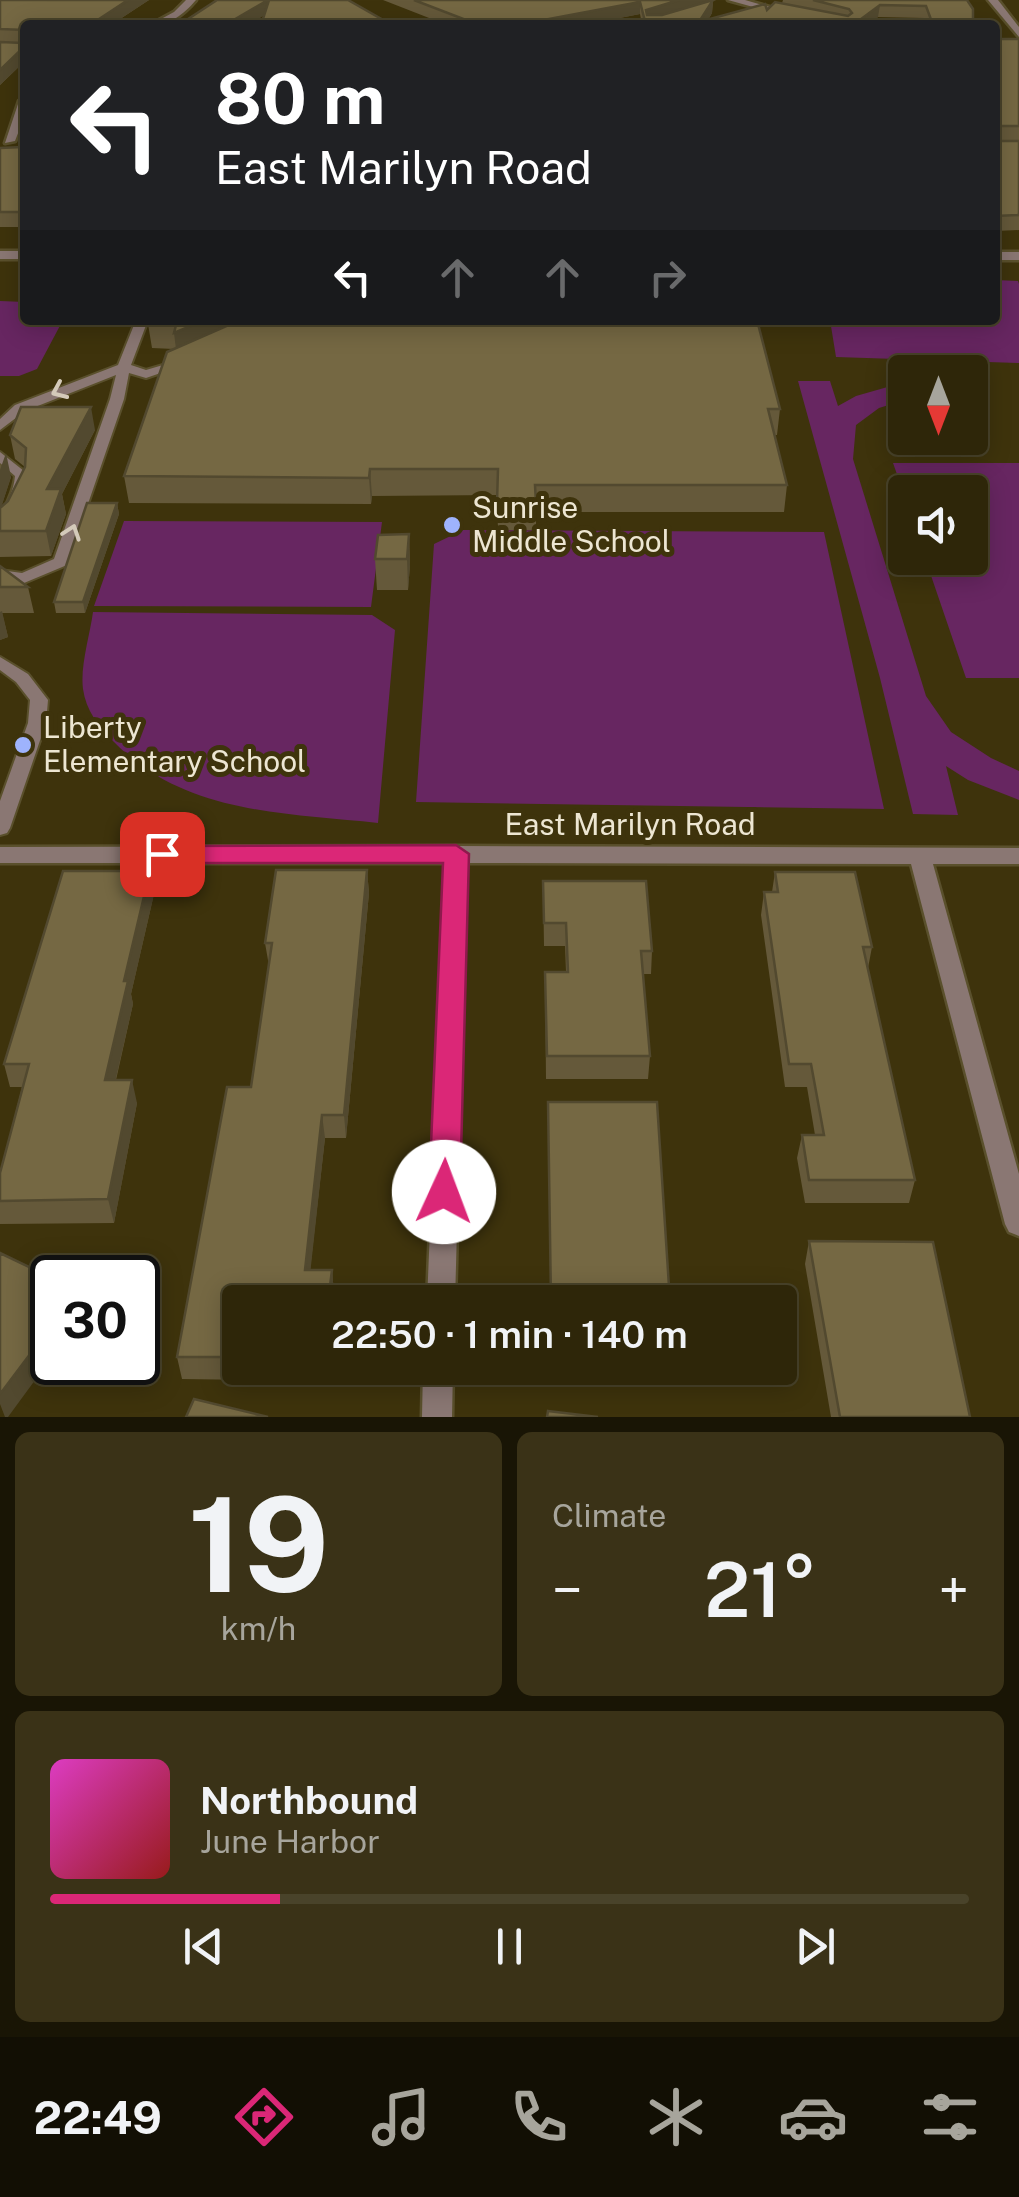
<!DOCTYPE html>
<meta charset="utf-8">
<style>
body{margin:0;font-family:"Public Sans",sans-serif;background:#3a3217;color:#f1f3f6;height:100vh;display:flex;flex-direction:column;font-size:38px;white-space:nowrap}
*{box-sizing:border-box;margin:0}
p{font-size:32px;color:#a7a59c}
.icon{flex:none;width:55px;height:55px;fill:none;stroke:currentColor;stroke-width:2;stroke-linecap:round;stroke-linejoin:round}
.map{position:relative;height:1417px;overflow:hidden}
.panel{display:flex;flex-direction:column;gap:15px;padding:15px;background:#191505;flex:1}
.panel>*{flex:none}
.hud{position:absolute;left:20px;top:20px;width:980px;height:305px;border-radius:10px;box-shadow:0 5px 25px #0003,0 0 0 2px #49432a;background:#202124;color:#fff;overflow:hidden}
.needle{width:65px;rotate:180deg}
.tools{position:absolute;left:888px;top:355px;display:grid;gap:20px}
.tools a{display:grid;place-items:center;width:100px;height:100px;border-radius:10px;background:#2e2609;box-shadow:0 5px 25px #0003,0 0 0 2px #49432a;font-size:50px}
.speed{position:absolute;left:30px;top:1255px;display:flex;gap:20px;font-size:50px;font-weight:700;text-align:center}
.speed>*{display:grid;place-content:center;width:130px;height:130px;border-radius:50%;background:#2e2609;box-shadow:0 5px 25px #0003,0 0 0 2px #49432a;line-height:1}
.speed .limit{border:5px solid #111;border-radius:15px;background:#fff;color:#111}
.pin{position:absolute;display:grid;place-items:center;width:85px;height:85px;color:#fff;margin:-42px;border-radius:20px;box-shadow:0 5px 15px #0006}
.me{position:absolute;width:110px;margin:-55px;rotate:2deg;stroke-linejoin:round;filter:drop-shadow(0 0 8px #0008)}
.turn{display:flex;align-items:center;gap:35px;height:210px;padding:0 30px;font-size:45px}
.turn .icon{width:130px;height:130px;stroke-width:2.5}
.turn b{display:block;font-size:70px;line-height:85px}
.lanes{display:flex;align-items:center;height:95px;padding:0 30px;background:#0003;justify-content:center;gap:50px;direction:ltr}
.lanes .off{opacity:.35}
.big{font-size:75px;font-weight:600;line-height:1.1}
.panel .widget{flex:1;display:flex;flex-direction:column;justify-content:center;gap:15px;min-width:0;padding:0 35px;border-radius:15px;background:#3a3217}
.panel .dial{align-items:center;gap:0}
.dial b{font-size:130px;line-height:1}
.song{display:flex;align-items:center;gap:30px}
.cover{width:120px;height:120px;border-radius:15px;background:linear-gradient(135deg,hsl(310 70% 55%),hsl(0 70% 35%))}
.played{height:10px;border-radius:5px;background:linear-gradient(90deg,#db2777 25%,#49432a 25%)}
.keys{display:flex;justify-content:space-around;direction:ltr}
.heat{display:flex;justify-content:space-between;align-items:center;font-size:55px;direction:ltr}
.panel .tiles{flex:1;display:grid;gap:15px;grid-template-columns:1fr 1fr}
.widget:last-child{grid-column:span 2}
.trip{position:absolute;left:222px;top:1285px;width:575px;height:100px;border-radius:10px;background:#2e2609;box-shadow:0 5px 25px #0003,0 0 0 2px #49432a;font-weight:600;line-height:100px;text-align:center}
.tab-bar{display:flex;height:160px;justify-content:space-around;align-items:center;background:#120f04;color:#a7a59c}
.tab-bar .icon{width:70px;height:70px}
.tab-bar .active{color:#db2777}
.tab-bar b{font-size:45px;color:#f1f3f6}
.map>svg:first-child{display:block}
</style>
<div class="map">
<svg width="1019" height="1417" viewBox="0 0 1019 1417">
<rect width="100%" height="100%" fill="#3e330c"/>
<path fill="#672661" d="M995,280L1018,281L1019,284V363L836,357L830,320H995Z
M0,301L25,302V320H63L37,369L19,376H0Z
M798,381H830L838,406L856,396L905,382V400L879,408L856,425L853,459L926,696L951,732L991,758L1019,771V800L968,780L946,766L958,815L913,814L880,678Z
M893,463H1019V678H966L925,558H970V492H905V497Z
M124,521L382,522L371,607L94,606Z
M463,530L824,532L884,809L416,802L434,544Z
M93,612L372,615L395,630L378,823C284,813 183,814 113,741C98,726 86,710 83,689C80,666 90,635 93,612Z"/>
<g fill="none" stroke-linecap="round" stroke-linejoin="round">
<defs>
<path id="service" d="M136,320H148L131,365L146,370L180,360L187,364L146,378L129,373L124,399L67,565L24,583L0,580V570L22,573L54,559L110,399L116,375L25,411L0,430V419L15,405L118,365Z
M0,452L29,475C28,493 15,525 0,534C0,506 13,499 15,476L0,463Z
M0,657L28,674L48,700L46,723L10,828L7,833L0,835V801L28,723L30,700L16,682L0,670Z"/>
<path id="minor" d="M186,0H196C183,15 170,25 150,25L174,12Z
M728,0H745L787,12L782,15Z
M988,0H998L1019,27V37Z
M25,98V115L15,141L5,143L19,101Z
M456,846L1019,848V864H933L1019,1174V1236L1009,1232L1005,1224L911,864L467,863L455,1302H427L445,863H0V847Z
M423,1368H453L452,1417H422Z"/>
<path id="tertiary" d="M0,251H25V259H0Z
M995,252H1019V260H995Z"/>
</defs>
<use href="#service" stroke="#5a502c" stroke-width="4"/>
<use href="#minor" stroke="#5a502c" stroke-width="5"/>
<use href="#tertiary" stroke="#5a502c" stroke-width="5"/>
<use href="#service" fill="#8a7773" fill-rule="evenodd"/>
<use href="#minor" fill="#8a7773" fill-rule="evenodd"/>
<use href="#tertiary" fill="#8a7773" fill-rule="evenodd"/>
</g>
<path fill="#65593a" d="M0,0H149L111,25H25V61L0,85Z
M383,0H716L713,1L712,13L708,20L767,10L782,3L783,0H967L973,25H926L924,18L878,17L868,25H642L640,14L584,25H447Z
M995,39H1019V140H997L1019,141V230L995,231Z
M25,146V227H0V148L22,147Z
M150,320L780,409L777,435H775L787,485L784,512H536V530H498L497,495L372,496L371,504L129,503L124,476L174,349L152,348L148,324Z
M95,430L62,494L66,514L51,556L0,557V464L11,477L1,507L8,501L25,467L15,459L10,435Z
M117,503L119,514L85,613H56L54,602Z
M409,534L410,565L408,590H377L375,559Z
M0,566L28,587L34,613H2L8,637L0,640Z
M367,870L369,893L346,1138H325L310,1270H332L334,1293L240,1302V1368H253L251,1380L182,1379L177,1357L251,1087L269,966L265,943Z
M150,871L154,894L131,994L133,1004L116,1080L137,1103L114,1223L0,1224V1173L22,1087H10L4,1064Z
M775,872L872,947L868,968L915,1180L909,1203H805L797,1158L802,1135H815L807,1087H785L761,915L764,892H772Z
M543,881L652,951L651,974H643L650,1056L648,1079H546L545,972H566L565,946H544Z
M809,1241L970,1417H831L805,1264Z"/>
<path fill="#52492f" d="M128,0H149L111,25H90Z
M268,0L270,12L248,25H225Z
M679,0H716L713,1L712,13L705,25L646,23V10Z
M640,2V14L584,25H517Z
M880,5L878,17L868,25H853Z
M25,46V61L0,85V70Z
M205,320H267L177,357L174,333Z
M91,407L95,430L62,494L66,514L51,556L46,531L47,489Z
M6,453L11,477L0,511V470Z
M370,469L372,496L371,504L369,478Z
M117,503L119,514L85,613L83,602Z
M409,534L410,565L408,590L407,559Z
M2,611L8,637L0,640V612Z
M367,870L369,893L346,1138L344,1115Z
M150,871L154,894L131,994L133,1004L110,1104L105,1080L124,981Z
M132,1080L137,1103L114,1223L108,1199Z
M322,1115L325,1138L308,1293L305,1270Z
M332,1270L334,1293L333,1302H328Z
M52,1325V1357L8,1417H5L0,1404V1394Z"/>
<path fill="#756843" stroke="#52492f" stroke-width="2.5" d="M0,0H128L90,25H25V30L0,29Z
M217,0H268L225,25H179Z
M269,0H348L392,25H261Z
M414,0H679L646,10L647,15H662L713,0L699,22L765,4L767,10L775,2L848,16L852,13L849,9L813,0H967L973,9V25H933L926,6L880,5L853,25H646L640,2L517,25H479Z
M25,32V46L0,70V42L23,43Z
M995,39H1019V126H998L995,129Z
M995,133L998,141H1019V215L995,216Z
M25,146V212H0V148L22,147Z
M150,320H205L174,333L176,325L148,324Z
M240,320H757L780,409H768L787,485H535L536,503H497L498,469H370L369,478L124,476L167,352Z
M21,407H91L47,489H61L46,531H0V508L8,501L25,467L26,448L10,435Z
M87,503H117L83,602H54Z
M409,534L407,559H375L378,535Z
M0,566L28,587H0Z
M276,870H367L344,1115H322L305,1270H332L328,1302H240V1357H177L227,1087H251L272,943H265Z
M63,871H150L124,981H128L105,1080H132L108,1199L0,1201V1173L29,1064H4Z
M775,872H855L872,947H863L915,1180H809L802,1135H824L811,1064H789L764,892H778Z
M543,881H646L652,951H641L650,1056H547L545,972H568L566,923H544Z
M548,1102H657L670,1302H551Z
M809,1241L933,1242L970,1417H840Z
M0,1253L52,1278V1325L0,1394Z
M194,1399L268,1417H186Z
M548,1411L598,1417H547Z"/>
<defs><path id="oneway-chevron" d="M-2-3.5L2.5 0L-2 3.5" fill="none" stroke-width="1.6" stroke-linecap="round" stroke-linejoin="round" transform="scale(2.5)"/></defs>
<g stroke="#d4caba">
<use href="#oneway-chevron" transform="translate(59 391) rotate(156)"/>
<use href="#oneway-chevron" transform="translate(72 532) rotate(-71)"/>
</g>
<path fill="#db2777" stroke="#8e194d" stroke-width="2.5" d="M456,845L469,854L460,1192L455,1201L444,1205L434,1201L429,1192L443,863H162L149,854L162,846Z"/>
<g fill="#9eb3fd" stroke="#3e330c" stroke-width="4">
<circle cx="452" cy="525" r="10"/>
<circle cx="23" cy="745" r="10"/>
</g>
<g text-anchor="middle" stroke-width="10" stroke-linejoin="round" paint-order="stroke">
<g font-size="30" fill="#ede6d2" stroke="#3e330c" text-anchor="start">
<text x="472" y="518">Sunrise<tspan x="472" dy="34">Middle School</tspan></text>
<text x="43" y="738">Liberty<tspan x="43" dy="34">Elementary School</tspan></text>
</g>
<g font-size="30" fill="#ede6d2" stroke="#3e330c">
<text x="630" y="835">East Marilyn Road</text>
</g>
</g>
</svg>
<div class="tools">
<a><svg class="needle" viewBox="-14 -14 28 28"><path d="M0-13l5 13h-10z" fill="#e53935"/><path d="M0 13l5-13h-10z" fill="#a7a59c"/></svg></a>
<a><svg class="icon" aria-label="sound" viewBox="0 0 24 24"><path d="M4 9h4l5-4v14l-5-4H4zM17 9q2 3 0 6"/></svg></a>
</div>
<div class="speed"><div class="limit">30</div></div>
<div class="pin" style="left:162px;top:854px;background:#d93025"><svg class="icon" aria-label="arrive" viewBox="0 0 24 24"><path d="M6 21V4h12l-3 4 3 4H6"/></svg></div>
<svg class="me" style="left:444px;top:1192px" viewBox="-20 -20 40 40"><circle r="19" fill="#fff"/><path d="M0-13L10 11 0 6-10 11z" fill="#db2777"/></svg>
<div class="trip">22:50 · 1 min · 140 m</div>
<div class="hud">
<div class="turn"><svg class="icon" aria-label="left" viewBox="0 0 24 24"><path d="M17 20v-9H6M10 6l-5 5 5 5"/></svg><div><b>80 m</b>East Marilyn Road</div></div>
<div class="lanes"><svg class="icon" aria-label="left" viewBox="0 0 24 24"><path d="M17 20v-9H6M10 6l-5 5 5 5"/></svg><svg class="icon off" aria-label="ahead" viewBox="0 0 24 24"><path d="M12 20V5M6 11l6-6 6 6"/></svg><svg class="icon off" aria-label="ahead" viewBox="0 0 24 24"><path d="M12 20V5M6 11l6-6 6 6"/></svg><svg class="icon off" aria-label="right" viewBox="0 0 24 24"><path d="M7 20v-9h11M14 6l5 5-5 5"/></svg></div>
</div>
</div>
<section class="panel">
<div class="tiles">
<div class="widget dial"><b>19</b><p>km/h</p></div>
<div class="widget"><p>Climate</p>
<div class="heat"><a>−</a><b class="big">21°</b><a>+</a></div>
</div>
<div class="widget">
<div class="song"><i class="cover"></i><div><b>Northbound</b><p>June Harbor</p></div></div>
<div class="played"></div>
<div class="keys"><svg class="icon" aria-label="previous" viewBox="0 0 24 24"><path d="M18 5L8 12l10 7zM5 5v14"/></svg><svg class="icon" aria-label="pause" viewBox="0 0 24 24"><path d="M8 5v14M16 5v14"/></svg><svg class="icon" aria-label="next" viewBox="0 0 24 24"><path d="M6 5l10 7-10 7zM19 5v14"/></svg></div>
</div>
</div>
</section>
<nav class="tab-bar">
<b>22:49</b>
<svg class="icon active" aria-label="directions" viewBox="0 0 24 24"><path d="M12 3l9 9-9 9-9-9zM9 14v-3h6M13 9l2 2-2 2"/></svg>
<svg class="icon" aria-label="music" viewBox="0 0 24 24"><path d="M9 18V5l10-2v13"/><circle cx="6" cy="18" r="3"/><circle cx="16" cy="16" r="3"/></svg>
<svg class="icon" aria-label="phone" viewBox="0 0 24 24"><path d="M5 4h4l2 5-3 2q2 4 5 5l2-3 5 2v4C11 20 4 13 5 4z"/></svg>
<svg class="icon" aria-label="climate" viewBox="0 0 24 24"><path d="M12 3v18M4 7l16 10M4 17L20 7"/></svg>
<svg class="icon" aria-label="car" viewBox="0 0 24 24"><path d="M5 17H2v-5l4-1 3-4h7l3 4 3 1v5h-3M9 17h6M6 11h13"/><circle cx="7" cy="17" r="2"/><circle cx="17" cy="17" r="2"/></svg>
<svg class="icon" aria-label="filters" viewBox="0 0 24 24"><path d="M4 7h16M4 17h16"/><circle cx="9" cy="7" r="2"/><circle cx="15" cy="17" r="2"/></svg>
</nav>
